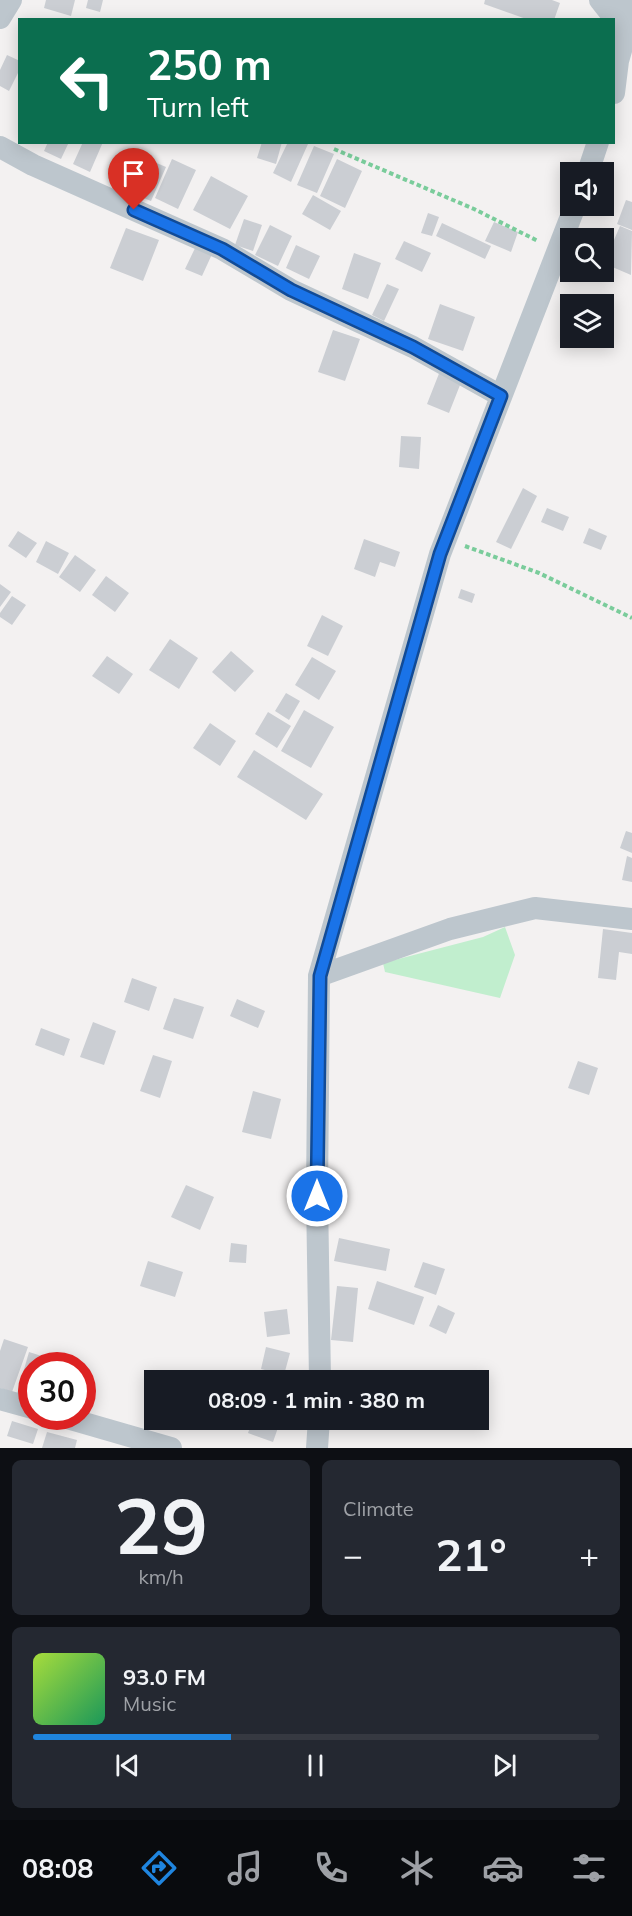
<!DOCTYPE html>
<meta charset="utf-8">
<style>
body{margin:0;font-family:Mulish,sans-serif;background:#242831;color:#f1f3f6;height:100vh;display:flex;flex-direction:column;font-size:22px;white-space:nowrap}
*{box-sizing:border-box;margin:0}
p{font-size:20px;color:#9ea1a6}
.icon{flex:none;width:33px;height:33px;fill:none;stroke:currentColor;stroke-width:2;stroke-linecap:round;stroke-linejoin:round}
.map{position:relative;height:1448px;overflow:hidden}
.details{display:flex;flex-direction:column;gap:12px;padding:12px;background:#0d0f14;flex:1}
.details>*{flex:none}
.guide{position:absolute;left:18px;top:18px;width:597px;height:126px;border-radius:0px;box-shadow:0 3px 15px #0003;background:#0b6e4f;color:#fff;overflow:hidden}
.fabs{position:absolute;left:560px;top:162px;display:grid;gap:12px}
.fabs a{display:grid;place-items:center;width:54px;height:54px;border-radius:0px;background:#171b24;box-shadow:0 3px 15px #0003;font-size:30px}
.speed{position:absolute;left:18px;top:1352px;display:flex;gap:12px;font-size:30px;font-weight:700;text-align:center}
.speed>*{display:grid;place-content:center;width:78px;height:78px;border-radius:50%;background:#171b24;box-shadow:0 3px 15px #0003;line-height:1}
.speed .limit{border:9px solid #d22;background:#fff;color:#111}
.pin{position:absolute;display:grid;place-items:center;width:51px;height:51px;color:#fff;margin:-62px -26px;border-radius:50% 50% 50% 0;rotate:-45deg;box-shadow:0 0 6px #0007}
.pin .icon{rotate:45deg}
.me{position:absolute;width:66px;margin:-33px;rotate:0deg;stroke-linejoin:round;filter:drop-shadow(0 0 4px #0008)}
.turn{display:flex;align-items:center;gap:21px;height:126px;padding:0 30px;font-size:27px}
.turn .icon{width:78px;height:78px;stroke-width:2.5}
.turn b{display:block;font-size:42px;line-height:51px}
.big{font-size:45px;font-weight:700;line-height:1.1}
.details .tile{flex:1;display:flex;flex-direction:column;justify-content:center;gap:9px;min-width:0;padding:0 21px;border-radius:9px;background:#242831}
.details .dial{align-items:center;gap:0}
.dial b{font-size:78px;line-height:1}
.song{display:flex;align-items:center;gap:18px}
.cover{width:72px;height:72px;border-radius:9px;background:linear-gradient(135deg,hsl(80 70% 55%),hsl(150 70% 35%))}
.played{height:6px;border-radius:3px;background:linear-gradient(90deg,#1f85df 35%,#363941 35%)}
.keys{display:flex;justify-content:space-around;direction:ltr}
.heat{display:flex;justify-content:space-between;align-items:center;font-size:33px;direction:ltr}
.details .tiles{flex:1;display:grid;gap:12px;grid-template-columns:1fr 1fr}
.tile:last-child{grid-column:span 2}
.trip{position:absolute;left:144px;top:1370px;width:345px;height:60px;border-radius:0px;background:#171b24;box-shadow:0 3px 15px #0003;font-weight:700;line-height:60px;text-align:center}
.tabs{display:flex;height:96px;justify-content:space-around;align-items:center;background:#090b0e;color:#9ea1a6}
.tabs .icon{width:42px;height:42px}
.tabs .current{color:#1f85df}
.tabs b{font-size:27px;color:#f1f3f6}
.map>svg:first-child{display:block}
</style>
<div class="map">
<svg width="632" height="1448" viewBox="0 0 632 1448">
<rect width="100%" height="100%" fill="#f3f1f1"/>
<path fill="#c1eece" d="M505,927L515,955L500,998L385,972L383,963L483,937Z"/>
<path fill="#cbced3" d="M46,0H75L71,16L44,8Z
M88,0H103L100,12L86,8Z
M485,0H552L560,3L554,20H529L484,4Z
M7,55L20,61V69L9,91L0,86V70Z
M48,142H69L61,159L44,151Z
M83,142H103L90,172L73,164Z
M262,142H282L276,164L257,158Z
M288,142H304L308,144L291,182L273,173Z
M314,146L334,154L317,193L297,185Z
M145,158L166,167L151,201L131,193Z
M172,159L196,170L178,209L155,198Z
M337,159L362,171L345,208L320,196Z
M211,176L248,196L230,229L193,210Z
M313,195L341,211L330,230L302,214Z
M626,200L632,202V230L617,224Z
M428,213L439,217L432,236L421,233Z
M244,219L262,225L253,251L235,245Z
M494,222L518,232L511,252L485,241Z
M442,223L491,246L485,259L436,236Z
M270,225L292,236L278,266L255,255Z
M620,226L632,231L631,275L603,263L606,251L603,250L604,236L614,240Z
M126,228L159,240L143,281L110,268Z
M404,241L431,253L422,272L395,259Z
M197,244L213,252L202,276L185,269Z
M296,245L320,256L309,279L286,268Z
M354,253L381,263L368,299L342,289Z
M387,284L399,289L384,321L372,315Z
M440,304L475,317L463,351L428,339Z
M333,330L360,339L345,381L318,372Z
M440,371L462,380L449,413L427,404Z
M401,436L421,437L419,469L399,467Z
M523,488L537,496L511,549L496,542Z
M547,508L569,517L563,531L541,522Z
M589,528L607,536L601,550L583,543Z
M18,531L37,543L26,558L8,546Z
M364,539L400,552L395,567L380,562L375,577L354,569Z
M46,541L69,553L58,574L36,562Z
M75,555L96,570L80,592L59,577Z
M106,576L129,593L115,612L92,595Z
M0,584L11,592L0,607Z
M461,589L475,594L472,603L458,598Z
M12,596L26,605L12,625L0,617V613Z
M322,615L343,626L328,656L307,646Z
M170,639L198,658L179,689L149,670Z
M231,651L254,671L235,692L212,672Z
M107,656L133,674L119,694L92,676Z
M312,657L336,671L319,700L295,685Z
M286,693L300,701L289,720L275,711Z
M304,710L334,727L311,768L281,751Z
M268,712L291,726L277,748L255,734Z
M210,723L236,741L220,766L193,748Z
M254,750L323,794L306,820L237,777Z
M626,831L632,833V853L620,848Z
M627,856L632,858V882L622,880Z
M603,929L632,933V954L619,952L616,980L598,978Z
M132,978L157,987L149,1011L124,1002Z
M174,998L204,1007L193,1039L163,1029Z
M237,999L265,1011L258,1028L230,1016Z
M93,1022L116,1031L104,1065L80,1057Z
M41,1028L70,1039L64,1056L35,1045Z
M153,1055L172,1061L160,1098L140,1091Z
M578,1061L598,1068L589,1095L568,1088Z
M253,1091L281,1099L271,1139L242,1132Z
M186,1185L214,1197L200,1230L171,1217Z
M339,1238L390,1249L386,1271L334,1261Z
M231,1243L247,1245L246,1263L229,1262Z
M148,1261L183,1272L175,1297L140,1286Z
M423,1262L445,1269L436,1295L414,1287Z
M377,1281L424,1297L414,1325L368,1309Z
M337,1286L358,1288L353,1342L331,1340Z
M438,1305L455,1313L446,1334L429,1326Z
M287,1309L290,1334L267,1337L264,1312Z
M4,1339L28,1347L12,1392L0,1388V1351Z
M266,1347L290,1353L284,1375L261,1369Z
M29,1352L48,1358L46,1365H32V1398L17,1394Z
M176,1370L190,1374L188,1380H173Z
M82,1371L90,1373L83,1399H82Z
M253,1419H281L273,1442L248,1433Z
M12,1421L38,1429L33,1444L7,1436Z
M47,1432L77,1440L75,1448H42Z"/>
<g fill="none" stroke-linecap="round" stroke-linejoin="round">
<path stroke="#7acc9b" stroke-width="4" stroke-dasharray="4.5 3" stroke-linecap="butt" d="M334,149L474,209L538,241
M465,546L539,573L632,618"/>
<path stroke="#bdc6cd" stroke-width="22" d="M600,0L626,33L621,0
M0,18L11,0
M614,93L618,61L626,33L632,35
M0,147L33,165L222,249L291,290L413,347L501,396
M588,172L598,142
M319,976L450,929L535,908L632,919
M320,1380L317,1196L319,976L440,554L575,206
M0,1399L32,1408
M60,1416L171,1448
M317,1448L319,1419"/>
</g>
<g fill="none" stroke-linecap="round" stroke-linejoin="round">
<defs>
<path id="route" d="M134,210L222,249L291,290L413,347L501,396L440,554L320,976L317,1196"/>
</defs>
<use href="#route" stroke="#114b97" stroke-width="15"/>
<use href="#route" stroke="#1a73e8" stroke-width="10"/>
</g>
</svg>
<div class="fabs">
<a><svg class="icon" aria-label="sound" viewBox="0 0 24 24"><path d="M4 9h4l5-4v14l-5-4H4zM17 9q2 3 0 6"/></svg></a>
<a><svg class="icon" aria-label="search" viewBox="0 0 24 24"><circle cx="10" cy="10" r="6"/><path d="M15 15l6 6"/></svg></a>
<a><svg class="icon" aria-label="layers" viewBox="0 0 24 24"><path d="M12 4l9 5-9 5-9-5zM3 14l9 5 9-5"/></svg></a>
</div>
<div class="speed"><div class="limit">30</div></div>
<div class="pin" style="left:134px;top:210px;background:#d93025"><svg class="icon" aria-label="arrive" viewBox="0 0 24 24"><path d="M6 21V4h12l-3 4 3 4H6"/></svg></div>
<svg class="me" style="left:317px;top:1196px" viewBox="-20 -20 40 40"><circle r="17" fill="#1a73e8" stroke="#fff" stroke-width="3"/><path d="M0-11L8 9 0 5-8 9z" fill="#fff"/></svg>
<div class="trip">08:09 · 1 min · 380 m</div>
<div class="guide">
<div class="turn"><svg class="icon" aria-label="left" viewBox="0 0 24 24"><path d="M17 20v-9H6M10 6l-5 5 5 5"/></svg><div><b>250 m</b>Turn left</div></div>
</div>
</div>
<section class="details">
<div class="tiles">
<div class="tile dial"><b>29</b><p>km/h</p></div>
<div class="tile"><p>Climate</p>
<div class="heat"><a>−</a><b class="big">21°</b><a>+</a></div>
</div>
<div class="tile">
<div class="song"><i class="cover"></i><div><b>93.0 FM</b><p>Music</p></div></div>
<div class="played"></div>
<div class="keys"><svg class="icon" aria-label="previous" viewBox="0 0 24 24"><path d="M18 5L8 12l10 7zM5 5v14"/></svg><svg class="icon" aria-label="pause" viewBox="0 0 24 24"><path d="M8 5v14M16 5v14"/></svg><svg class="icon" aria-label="next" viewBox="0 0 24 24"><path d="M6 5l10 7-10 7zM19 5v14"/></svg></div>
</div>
</div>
</section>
<nav class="tabs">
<b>08:08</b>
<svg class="icon current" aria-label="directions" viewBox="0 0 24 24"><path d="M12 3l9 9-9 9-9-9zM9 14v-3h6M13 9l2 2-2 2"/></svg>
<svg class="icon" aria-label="music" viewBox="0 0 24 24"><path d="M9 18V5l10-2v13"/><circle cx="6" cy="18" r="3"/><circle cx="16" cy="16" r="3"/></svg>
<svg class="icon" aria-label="phone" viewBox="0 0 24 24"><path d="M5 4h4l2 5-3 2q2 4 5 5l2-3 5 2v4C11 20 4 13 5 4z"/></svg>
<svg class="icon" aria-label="climate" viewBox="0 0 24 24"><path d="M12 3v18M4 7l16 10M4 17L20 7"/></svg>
<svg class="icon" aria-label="car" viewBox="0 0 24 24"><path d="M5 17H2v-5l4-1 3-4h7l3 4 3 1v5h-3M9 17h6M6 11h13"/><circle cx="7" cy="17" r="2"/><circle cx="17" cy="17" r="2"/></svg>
<svg class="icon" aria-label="filters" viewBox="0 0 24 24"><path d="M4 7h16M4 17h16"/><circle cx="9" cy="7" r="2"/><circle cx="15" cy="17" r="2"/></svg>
</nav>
